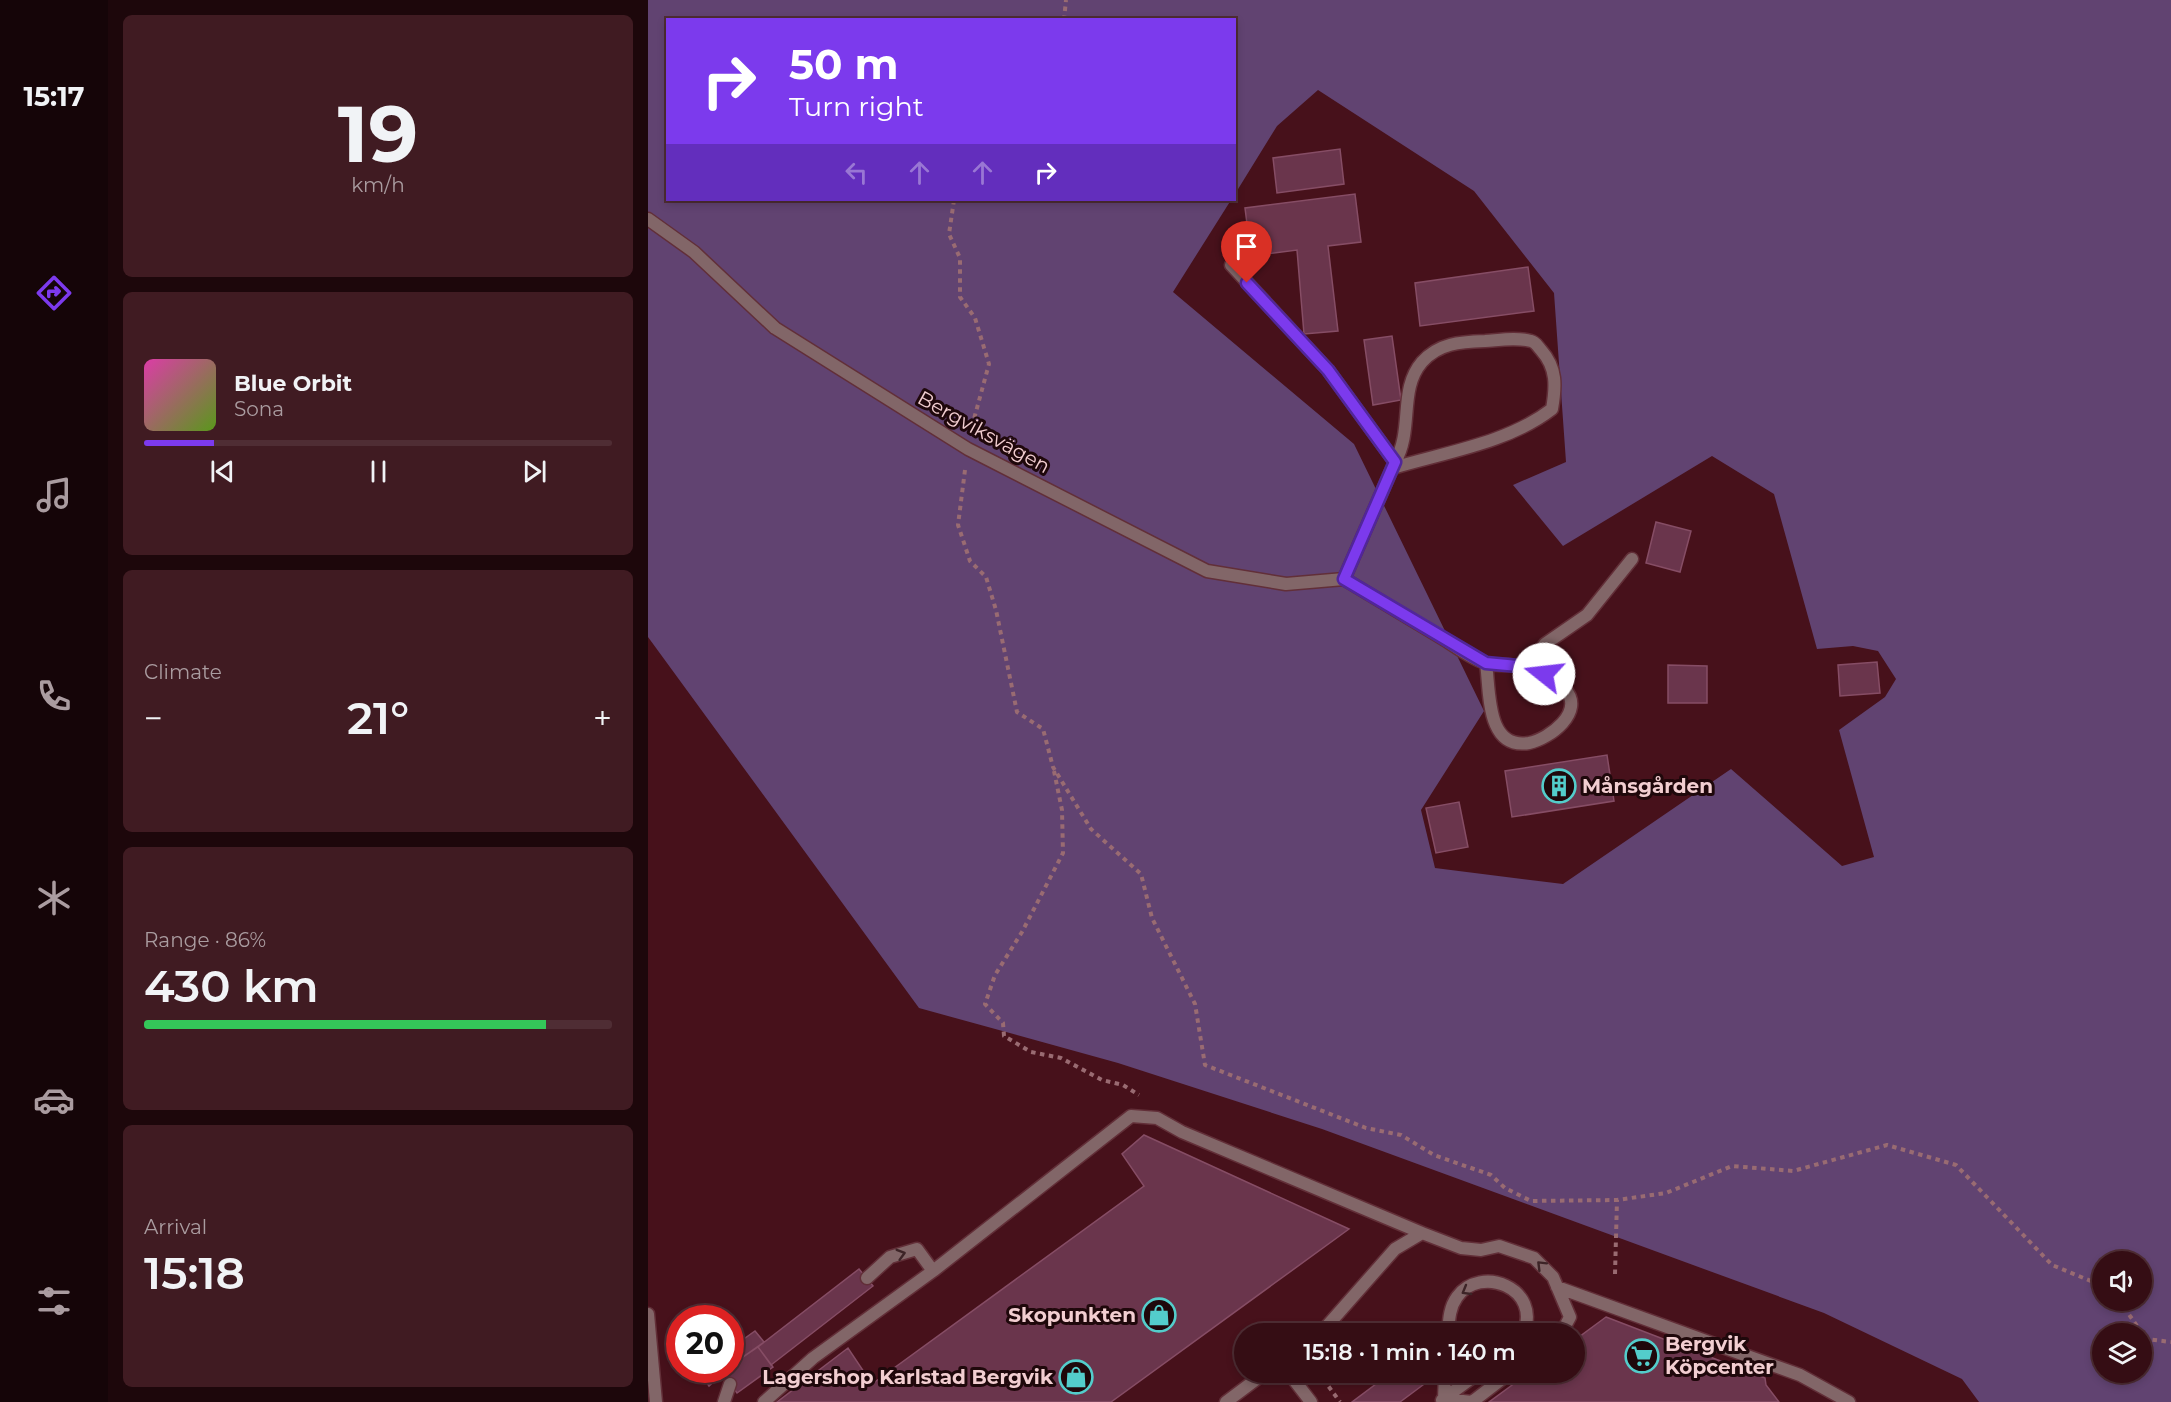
<!DOCTYPE html>
<meta charset="utf-8">
<style>
body{margin:0;font-family:Montserrat,sans-serif;background:#401b22;color:#f1f3f6;height:100vh;display:flex;flex-direction:column;font-size:22px;white-space:nowrap}
*{box-sizing:border-box;margin:0}
p{font-size:20px;color:#aa9ca0}
.icon{flex:none;width:33px;height:33px;fill:none;stroke:currentColor;stroke-width:2;stroke-linecap:round;stroke-linejoin:round}
.map{position:relative;flex:1;overflow:hidden}
.details{display:flex;flex-direction:column;gap:15px;padding:15px;background:#1d070b;width:540px}
.details>*{flex:none}
.banner{position:absolute;left:18px;top:18px;width:570px;height:183px;border-radius:0px;box-shadow:0 3px 9px #0003,0 0 0 2px #4f2d34;background:#7c3aed;color:#fff;overflow:hidden}
.controls{position:absolute;left:1444px;top:1251px;display:grid;gap:12px}
.controls a{display:grid;place-items:center;width:60px;height:60px;border-radius:50%;background:#350d14;box-shadow:0 3px 9px #0003,0 0 0 2px #4f2d34;font-size:30px}
.speed{position:absolute;left:18px;top:1305px;display:flex;gap:12px;font-size:30px;font-weight:700;text-align:center}
.speed>*{display:grid;place-content:center;width:78px;height:78px;border-radius:50%;background:#350d14;box-shadow:0 3px 9px #0003,0 0 0 2px #4f2d34;line-height:1}
.speed .limit{border:9px solid #d22;background:#fff;color:#111}
.pin{position:absolute;display:grid;place-items:center;width:51px;height:51px;color:#fff;margin:-62px -26px;border-radius:50% 50% 50% 0;rotate:-45deg;box-shadow:0 0 6px #0007}
.pin .icon{rotate:45deg}
.me{position:absolute;width:66px;margin:-33px;rotate:286deg;stroke-linejoin:round;filter:drop-shadow(0 0 4px #0008)}
.turn{display:flex;align-items:center;gap:21px;height:126px;padding:0 24px;font-size:27px}
.turn .icon{width:78px;height:78px;stroke-width:2.5}
.turn b{display:block;font-size:42px;line-height:51px}
.lanes{display:flex;align-items:center;height:57px;padding:0 24px;background:#0003;justify-content:center;gap:30px;direction:ltr}
.lanes .off{opacity:.35}
.big{font-size:45px;font-weight:600;line-height:1.1}
.details .card{flex:1;display:flex;flex-direction:column;justify-content:center;gap:9px;min-width:0;padding:0 21px;border-radius:9px;background:#401b22}
.details .dial{align-items:center;gap:0}
.dial b{font-size:78px;line-height:1}
.song{display:flex;align-items:center;gap:18px}
.cover{width:72px;height:72px;border-radius:9px;background:linear-gradient(135deg,hsl(320 70% 55%),hsl(90 70% 35%))}
.played{height:6px;border-radius:3px;background:linear-gradient(90deg,#7c3aed 15%,#4f2d34 15%)}
.keys{display:flex;justify-content:space-around;direction:ltr}
.heat{display:flex;justify-content:space-between;align-items:center;font-size:33px;direction:ltr}
.charge{height:9px;border-radius:4px;background:linear-gradient(90deg,#34c759 86%,#4f2d34 0)}
.trip{position:absolute;left:586px;top:1323px;width:351px;height:60px;border-radius:30px;background:#350d14;box-shadow:0 3px 9px #0003,0 0 0 2px #4f2d34;font-weight:600;line-height:60px;text-align:center}
main{display:flex;flex:1;min-height:0}
.tab-bar{display:flex;flex-direction:column;width:108px;justify-content:space-around;align-items:center;background:#150508;color:#aa9ca0}
.tab-bar .icon{width:42px;height:42px}
.tab-bar .active{color:#7c3aed}
.tab-bar b{font-size:27px;color:#f1f3f6}
.map>svg:first-child{display:block}
</style>
<main>
<nav class="tab-bar">
<b>15:17</b>
<svg class="icon active" aria-label="directions" viewBox="0 0 24 24"><path d="M12 3l9 9-9 9-9-9zM9 14v-3h6M13 9l2 2-2 2"/></svg>
<svg class="icon" aria-label="music" viewBox="0 0 24 24"><path d="M9 18V5l10-2v13"/><circle cx="6" cy="18" r="3"/><circle cx="16" cy="16" r="3"/></svg>
<svg class="icon" aria-label="phone" viewBox="0 0 24 24"><path d="M5 4h4l2 5-3 2q2 4 5 5l2-3 5 2v4C11 20 4 13 5 4z"/></svg>
<svg class="icon" aria-label="climate" viewBox="0 0 24 24"><path d="M12 3v18M4 7l16 10M4 17L20 7"/></svg>
<svg class="icon" aria-label="car" viewBox="0 0 24 24"><path d="M5 17H2v-5l4-1 3-4h7l3 4 3 1v5h-3M9 17h6M6 11h13"/><circle cx="7" cy="17" r="2"/><circle cx="17" cy="17" r="2"/></svg>
<svg class="icon" aria-label="filters" viewBox="0 0 24 24"><path d="M4 7h16M4 17h16"/><circle cx="9" cy="7" r="2"/><circle cx="15" cy="17" r="2"/></svg>
</nav>
<section class="details">
<div class="card dial"><b>19</b><p>km/h</p></div>
<div class="card">
<div class="song"><i class="cover"></i><div><b>Blue Orbit</b><p>Sona</p></div></div>
<div class="played"></div>
<div class="keys"><svg class="icon" aria-label="previous" viewBox="0 0 24 24"><path d="M18 5L8 12l10 7zM5 5v14"/></svg><svg class="icon" aria-label="pause" viewBox="0 0 24 24"><path d="M8 5v14M16 5v14"/></svg><svg class="icon" aria-label="next" viewBox="0 0 24 24"><path d="M6 5l10 7-10 7zM19 5v14"/></svg></div>
</div>
<div class="card"><p>Climate</p>
<div class="heat"><a>−</a><b class="big">21°</b><a>+</a></div>
</div>
<div class="card"><p>Range · 86%</p><b class="big">430 km</b><div class="charge"></div></div>
<div class="card"><p>Arrival</p><b class="big">15:18</b></div>
</section>
<div class="map">
<svg width="1523" height="1402" viewBox="0 0 1523 1402">
<rect width="100%" height="100%" fill="#47111b"/>
<path fill="#614371" fill-rule="evenodd" d="M0,0H1523V1402H1331L1314,1379L1176,1313L674,1129L470,1063L271,1008L0,637ZM20,20H586L587,194L629,126L670,90L826,191L906,293L918,462L865,485L915,546L1064,456L1126,494L1169,649L1205,646L1230,651L1248,679L1237,697L1191,730L1226,857L1194,866L1083,769L915,884L787,868L773,810L836,711L706,444L525,292L583,200H20ZM1455,1262H1494V1300H1455ZM1455,1334H1494V1372H1455Z"/>
<path fill="#6a354c" stroke="#864d65" stroke-width="1.5" d="M692,149L696,184L629,193L625,158Z
M707,194L713,242L680,246L690,331L656,334L649,250L603,256L597,208Z
M880,267L886,311L772,326L767,283Z
M744,336L753,400L725,405L716,340Z
M1008,522L1043,531L1032,572L998,563Z
M1229,662L1232,693L1192,696L1190,665Z
M1020,665L1059,666V703H1020Z
M959,755L966,801L864,817L857,771Z
M811,802L820,847L788,853L778,808Z
M496,1135L701,1229L463,1402H129L200,1348L224,1384L496,1186L474,1154Z
M211,1269L225,1286L123,1365L110,1347Z
M958,1317L1117,1378L1118,1385L1131,1402H841L882,1372H927V1340Z
M107,1331L116,1342L82,1366V1349Z
M110,1347L125,1367L89,1393L74,1373L82,1370V1366Z
M54,1370H78L61,1386L51,1371Z
M744,1372H777L783,1379L752,1402H704Z"/>
<g fill="none" stroke-linecap="round" stroke-linejoin="round">
<defs>
<path id="lane" d="M583,265L680,370L747,462L696,579C729,599 761,618 794,638C807,646 822,658 837,663C844,665 853,665 860,665C881,667 902,673 917,689C938,712 901,739 881,743C838,750 842,692 838,663
M745,468C798,452 860,443 904,409C908,386 909,368 893,350C889,346 888,342 883,341C868,337 852,340 837,341C812,342 791,343 774,362C750,390 766,429 747,462
M880,667L897,644L939,615L984,559
M219,1278L242,1257L269,1249L285,1271
M909,1287L1152,1375L1201,1402
M672,1334L747,1249L774,1233L813,1248L833,1250L851,1246L886,1258L905,1277L922,1317L913,1334
M800,1334C801,1321 801,1308 809,1297C832,1264 895,1288 875,1334
M640,1372L663,1402
M796,1399L824,1402L863,1372
M796,1399L797,1372
M794,1400L832,1372
M76,1402L82,1384
M116,1402L165,1358L285,1271L483,1116L509,1118L534,1132L774,1233
M578,1402L618,1372"/>
<path id="street" d="M0,219L46,252L127,328L320,449L559,571L638,584L696,579
M0,1314L8,1402"/>
</defs>
<use href="#lane" stroke="#622f38" stroke-width="15"/>
<use href="#street" stroke="#622f38" stroke-width="15"/>
<path stroke="#996b72" stroke-width="4" stroke-dasharray="4.5 4.5" stroke-linecap="butt" d="M416,20L418,0
M306,200L301,234L312,258V297L327,318L341,364L323,430
M317,470L310,525L322,561L338,577L348,610L369,712L395,729L405,767L443,829L493,874L504,918L547,1004L557,1065L718,1128L753,1135L786,1155L843,1175L857,1188L883,1201L969,1200L1018,1193L1084,1166L1145,1171L1239,1145L1308,1165L1404,1265L1455,1286
M406,771L414,810L415,853L374,932L347,975L337,1004L355,1023L356,1036L383,1052L413,1058L454,1080L475,1085L491,1095
M967,1274L969,1200
M1471,1300L1498,1339L1523,1342
M670,1372L692,1402"/>
<use href="#lane" stroke="#826668" stroke-width="12"/>
<use href="#street" stroke="#826668" stroke-width="12"/>
</g>
<defs><path id="oneway-chevron" d="M-2-3.5L2.5 0L-2 3.5" fill="none" stroke-width="1.6" stroke-linecap="round" stroke-linejoin="round" transform="scale(1.5)"/></defs>
<g stroke="#3d2427">
<use href="#oneway-chevron" transform="translate(253 1254) rotate(-16)"/>
<use href="#oneway-chevron" transform="translate(893 1265) rotate(-135)"/>
<use href="#oneway-chevron" transform="translate(818 1291) rotate(150)"/>
</g>
<g fill="none" stroke-linecap="round" stroke-linejoin="round">
<defs>
<path id="route" d="M599,283L680,370L747,462L696,579L838,663L880,667L896,674"/>
</defs>
<use href="#route" stroke="#51269a" stroke-width="15"/>
<use href="#route" stroke="#7c3aed" stroke-width="10"/>
</g>
<defs>
<symbol id="building-ring" viewBox="-11 -11 22 22"><circle r="9.5" fill="#1f080b" stroke="#53cdcb" stroke-width="1.5"/><path d="M-4-6H4V6H1V3H-1V6H-4ZM-2.5-4.3h1.7v1.8h-1.7ZM.8-4.3h1.7v1.8H.8ZM-2.5-1h1.7V.8h-1.7ZM.8-1h1.7V.8H.8Z" fill="#53cdcb"/></symbol>
<symbol id="shop-ring" viewBox="-11 -11 22 22"><circle r="9.5" fill="#1f080b" stroke="#53cdcb" stroke-width="1.5"/><path d="M-5-2.5h2.3a2.7 3.5 0 0 1 5.4 0H5L5.5 6h-11ZM-1.5-2.5h3a1.5 2.3 0 0 0-3 0Z" fill="#53cdcb"/></symbol>
<symbol id="supermarket-ring" viewBox="-11 -11 22 22"><circle r="9.5" fill="#1f080b" stroke="#53cdcb" stroke-width="1.5"/><path d="M-6-5.5h2.5l.6 2H6L4.5 2H-2.5L-4.4-4H-6ZM-1.5 3.2a1.3 1.3 0 1 0 .1 0ZM3 3.2a1.3 1.3 0 1 0 .1 0Z" fill="#53cdcb"/></symbol>
</defs>
<g fill-rule="evenodd">
<use href="#building-ring" x="892" y="767" width="38" height="38"/>
<use href="#shop-ring" x="492" y="1296" width="38" height="38"/>
<use href="#supermarket-ring" x="975" y="1337" width="38" height="38"/>
<use href="#shop-ring" x="409" y="1358" width="38" height="38"/>
</g>
<g text-anchor="middle" stroke-width="6" stroke-linejoin="round" paint-order="stroke">
<g font-size="20" fill="#f2ced1" stroke="#1f080b">
<text transform="translate(336 432) rotate(29)" y="7">Bergviksvägen</text>
</g>
<g font-size="20" font-weight="bold" fill="#f2ced1" stroke="#1f080b" text-anchor="start">
<text x="934" y="793">Månsgården</text>
<text x="488" y="1322" text-anchor="end">Skopunkten</text>
<text x="1017" y="1351">Bergvik<tspan x="1017" dy="23">Köpcenter</tspan></text>
<text x="405" y="1384" text-anchor="end">Lagershop Karlstad Bergvik</text>
</g>
</g>
</svg>
<div class="controls">
<a><svg class="icon" aria-label="sound" viewBox="0 0 24 24"><path d="M4 9h4l5-4v14l-5-4H4zM17 9q2 3 0 6"/></svg></a>
<a><svg class="icon" aria-label="layers" viewBox="0 0 24 24"><path d="M12 4l9 5-9 5-9-5zM3 14l9 5 9-5"/></svg></a>
</div>
<div class="speed"><div class="limit">20</div></div>
<div class="pin" style="left:599px;top:283px;background:#d93025"><svg class="icon" aria-label="arrive" viewBox="0 0 24 24"><path d="M6 21V4h12l-3 4 3 4H6"/></svg></div>
<svg class="me" style="left:896px;top:674px" viewBox="-20 -20 40 40"><circle r="19" fill="#fff"/><path d="M0-13L10 11 0 6-10 11z" fill="#7c3aed"/></svg>
<div class="trip">15:18 · 1 min · 140 m</div>
<div class="banner">
<div class="turn"><svg class="icon" aria-label="right" viewBox="0 0 24 24"><path d="M7 20v-9h11M14 6l5 5-5 5"/></svg><div><b>50 m</b>Turn right</div></div>
<div class="lanes"><svg class="icon off" aria-label="left" viewBox="0 0 24 24"><path d="M17 20v-9H6M10 6l-5 5 5 5"/></svg><svg class="icon off" aria-label="ahead" viewBox="0 0 24 24"><path d="M12 20V5M6 11l6-6 6 6"/></svg><svg class="icon off" aria-label="ahead" viewBox="0 0 24 24"><path d="M12 20V5M6 11l6-6 6 6"/></svg><svg class="icon" aria-label="right" viewBox="0 0 24 24"><path d="M7 20v-9h11M14 6l5 5-5 5"/></svg></div>
</div>
</div>
</main>
